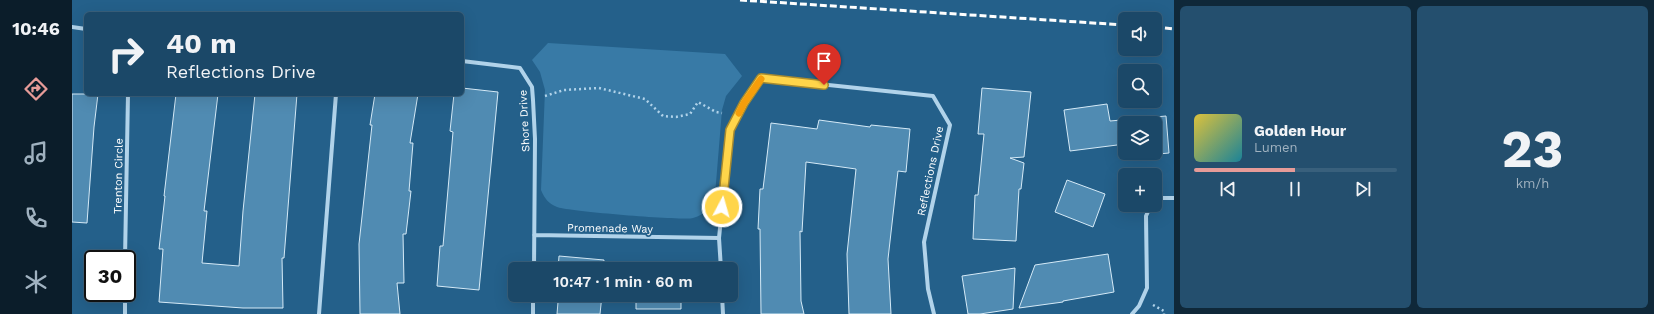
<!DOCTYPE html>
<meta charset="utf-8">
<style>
body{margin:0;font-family:"Work Sans",sans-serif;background:#244f6e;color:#f1f3f6;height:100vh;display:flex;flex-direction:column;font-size:15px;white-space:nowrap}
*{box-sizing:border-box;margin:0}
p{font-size:13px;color:#a0b2c0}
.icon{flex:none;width:22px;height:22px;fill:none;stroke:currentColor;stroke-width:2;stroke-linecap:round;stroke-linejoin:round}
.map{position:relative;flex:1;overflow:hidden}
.drawer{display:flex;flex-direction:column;gap:6px;padding:6px;background:#0f2839;width:480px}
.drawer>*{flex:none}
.banner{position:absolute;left:12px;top:12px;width:380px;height:84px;border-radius:6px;box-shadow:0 4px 16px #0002,0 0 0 1px #39607c;background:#1b4868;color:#f1f3f6;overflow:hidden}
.fabs{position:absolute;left:1046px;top:12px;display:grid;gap:8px}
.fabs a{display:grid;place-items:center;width:44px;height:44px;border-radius:6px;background:#1b4868;box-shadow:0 4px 16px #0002,0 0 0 1px #39607c;font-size:20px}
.speed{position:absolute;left:12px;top:250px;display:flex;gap:8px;font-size:20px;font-weight:700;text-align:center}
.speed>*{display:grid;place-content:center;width:52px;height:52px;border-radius:50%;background:#1b4868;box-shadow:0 4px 16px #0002,0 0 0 1px #39607c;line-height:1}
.speed .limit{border:2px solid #111;border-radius:6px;background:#fff;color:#111}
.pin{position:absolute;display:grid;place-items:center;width:34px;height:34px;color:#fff;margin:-41px -17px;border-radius:50% 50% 50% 0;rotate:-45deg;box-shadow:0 0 4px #0007}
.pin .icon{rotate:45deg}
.me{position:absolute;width:44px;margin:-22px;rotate:6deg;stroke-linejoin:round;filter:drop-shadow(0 0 3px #0008)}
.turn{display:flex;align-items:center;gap:14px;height:84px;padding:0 16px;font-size:18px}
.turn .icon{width:52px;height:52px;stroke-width:2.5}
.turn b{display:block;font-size:28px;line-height:34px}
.drawer .tile{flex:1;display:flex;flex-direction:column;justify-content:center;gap:6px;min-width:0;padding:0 14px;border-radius:6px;background:#244f6e}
.drawer .dial{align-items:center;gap:0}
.dial b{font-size:52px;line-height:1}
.song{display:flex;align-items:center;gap:12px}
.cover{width:48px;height:48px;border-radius:6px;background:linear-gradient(135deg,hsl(50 70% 55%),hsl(190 70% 35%))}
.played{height:4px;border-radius:2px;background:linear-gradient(90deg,#e69b98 50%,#39607c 50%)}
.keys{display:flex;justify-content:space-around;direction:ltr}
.drawer .tiles{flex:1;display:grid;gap:6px;grid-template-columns:repeat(2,1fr)}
.trip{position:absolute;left:436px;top:262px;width:230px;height:40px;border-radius:6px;background:#1b4868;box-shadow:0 4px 16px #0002,0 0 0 1px #39607c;font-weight:600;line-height:40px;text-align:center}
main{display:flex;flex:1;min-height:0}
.menu{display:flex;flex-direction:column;width:72px;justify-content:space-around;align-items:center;background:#0b1d2a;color:#a0b2c0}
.menu .icon{width:28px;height:28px}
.menu .active{color:#e69b98}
.menu b{font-size:18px;color:#f1f3f6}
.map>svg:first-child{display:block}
</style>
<main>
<nav class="menu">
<b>10:46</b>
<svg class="icon active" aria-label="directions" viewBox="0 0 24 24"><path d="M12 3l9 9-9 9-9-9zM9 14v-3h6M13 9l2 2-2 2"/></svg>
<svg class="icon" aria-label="music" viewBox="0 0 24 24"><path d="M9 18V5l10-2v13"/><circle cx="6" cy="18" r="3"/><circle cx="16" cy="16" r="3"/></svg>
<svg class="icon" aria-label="phone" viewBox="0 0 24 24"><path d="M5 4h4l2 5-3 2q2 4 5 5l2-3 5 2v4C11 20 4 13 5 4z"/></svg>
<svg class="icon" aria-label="climate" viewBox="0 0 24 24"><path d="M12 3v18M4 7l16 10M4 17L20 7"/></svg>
</nav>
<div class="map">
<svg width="1102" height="314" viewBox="0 0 1102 314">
<rect width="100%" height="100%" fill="#24608a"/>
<path fill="#387aa6" d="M476,43L653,54L670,76L654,96L650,110L643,195C639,208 634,214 621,218C613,221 493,211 485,207C476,203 473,199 469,190L473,90L468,72L460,60Z"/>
<path fill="#508bb2" stroke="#d5eaf7" d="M390,88L426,92L407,290L365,286L368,246H371L377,178L381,132L378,131L382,94H390Z
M910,88L959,92L952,157L938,158L952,163L949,189H947L944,241L901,239L903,195H906L912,134H906Z
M0,94H26L22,127L15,223L0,222Z
M104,94H146L132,211H135L130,263L167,266L171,211L183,94H225L212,258H210L211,308H171L87,302L91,249H87L93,196H92Z
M303,94H346L338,143H341L337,191H339L334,234H331L332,283H325L328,314H288L287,244L300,125H298Z
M1035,104L1038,121L1094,116L1097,153L1056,157V153H1083V123H1053V144L998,151L992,110Z
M747,120L798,127L799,125L838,129L834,172L826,171L816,259L819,314H777L775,254L784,169L734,162L730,232L728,231L729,301L732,314H689L688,229H686L688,189H691L699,123L745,129Z
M995,180L1033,194L1021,227L983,212Z
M1036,254L1042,292L991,301V302L947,308L963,265Z
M487,256L532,260L531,269H486Z
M608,264V269H563V265Z
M943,268L941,309L908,314H896L890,276Z
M484,295H530L528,314H485L486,302H484Z
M564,295H609V309H564Z"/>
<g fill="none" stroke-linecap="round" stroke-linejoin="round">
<path stroke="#b1d3ea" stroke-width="2.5" stroke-dasharray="2 3" stroke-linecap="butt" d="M473,96L492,90L527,88L573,99L591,116L604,117L618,114L626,102L644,112L650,113
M1081,305L1092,311V314"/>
<path stroke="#b1d3ea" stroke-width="4" d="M0,27L14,29
M390,61L448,68L460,87L461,100L463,139L462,269
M1083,198H1102
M462,235L647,238
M53,259L56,94
M649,269L647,238L658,130L671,103L689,78L861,96L878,125L852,242L856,289L862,314
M650,295L651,314
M53,314V293
M247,314L264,94
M461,314V295
M1060,314L1067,306L1075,288L1074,216L1079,205"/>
<path stroke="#fff" stroke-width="3" stroke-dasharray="7 3" stroke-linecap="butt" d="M668,0L1053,25
M1083,27L1102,29"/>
</g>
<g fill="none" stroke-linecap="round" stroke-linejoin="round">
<defs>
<path id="route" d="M650,207L658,130L672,103L689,78L752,85"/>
</defs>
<use href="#route" stroke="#a68a30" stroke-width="10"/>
<use href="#route" stroke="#ffd54a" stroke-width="7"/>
<path stroke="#f59e0b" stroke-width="7" d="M667,113L672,103L689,79"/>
</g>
<g text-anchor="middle" stroke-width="3.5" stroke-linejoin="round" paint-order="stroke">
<g font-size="11" fill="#fff" stroke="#24608a">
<text transform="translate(452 121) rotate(-93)" y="4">Shore Drive</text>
<text transform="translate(858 171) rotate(-78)" y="4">Reflections Drive</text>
<text transform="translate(46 176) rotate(-89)" y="4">Trenton Circle</text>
<text transform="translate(538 228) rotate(1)" y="4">Promenade Way</text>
</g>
</g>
</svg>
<div class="fabs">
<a><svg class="icon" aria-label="sound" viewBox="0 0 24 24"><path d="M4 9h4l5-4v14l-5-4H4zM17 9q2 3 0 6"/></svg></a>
<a><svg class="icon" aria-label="search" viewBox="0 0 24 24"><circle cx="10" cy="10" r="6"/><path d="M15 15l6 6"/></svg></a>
<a><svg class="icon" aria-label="layers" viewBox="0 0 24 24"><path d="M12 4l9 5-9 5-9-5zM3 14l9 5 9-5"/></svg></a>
<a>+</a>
</div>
<div class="speed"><div class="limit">30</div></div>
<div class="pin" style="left:752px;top:85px;background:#d93025"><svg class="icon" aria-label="arrive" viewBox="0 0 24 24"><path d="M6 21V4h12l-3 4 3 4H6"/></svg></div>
<svg class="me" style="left:650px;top:207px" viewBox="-20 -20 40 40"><circle r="17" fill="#ffd54a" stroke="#fff" stroke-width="3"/><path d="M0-11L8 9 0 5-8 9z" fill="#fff"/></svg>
<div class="trip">10:47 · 1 min · 60 m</div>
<div class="banner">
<div class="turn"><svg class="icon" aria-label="right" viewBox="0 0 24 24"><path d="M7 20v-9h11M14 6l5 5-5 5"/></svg><div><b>40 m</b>Reflections Drive</div></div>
</div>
</div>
<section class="drawer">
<div class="tiles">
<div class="tile">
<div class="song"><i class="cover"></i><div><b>Golden Hour</b><p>Lumen</p></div></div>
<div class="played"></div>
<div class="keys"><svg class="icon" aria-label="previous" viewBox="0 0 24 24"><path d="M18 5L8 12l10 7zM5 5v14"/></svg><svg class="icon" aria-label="pause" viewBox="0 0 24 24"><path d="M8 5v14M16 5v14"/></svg><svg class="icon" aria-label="next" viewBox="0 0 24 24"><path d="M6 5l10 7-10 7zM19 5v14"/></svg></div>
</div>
<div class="tile dial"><b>23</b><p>km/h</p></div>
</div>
</section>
</main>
